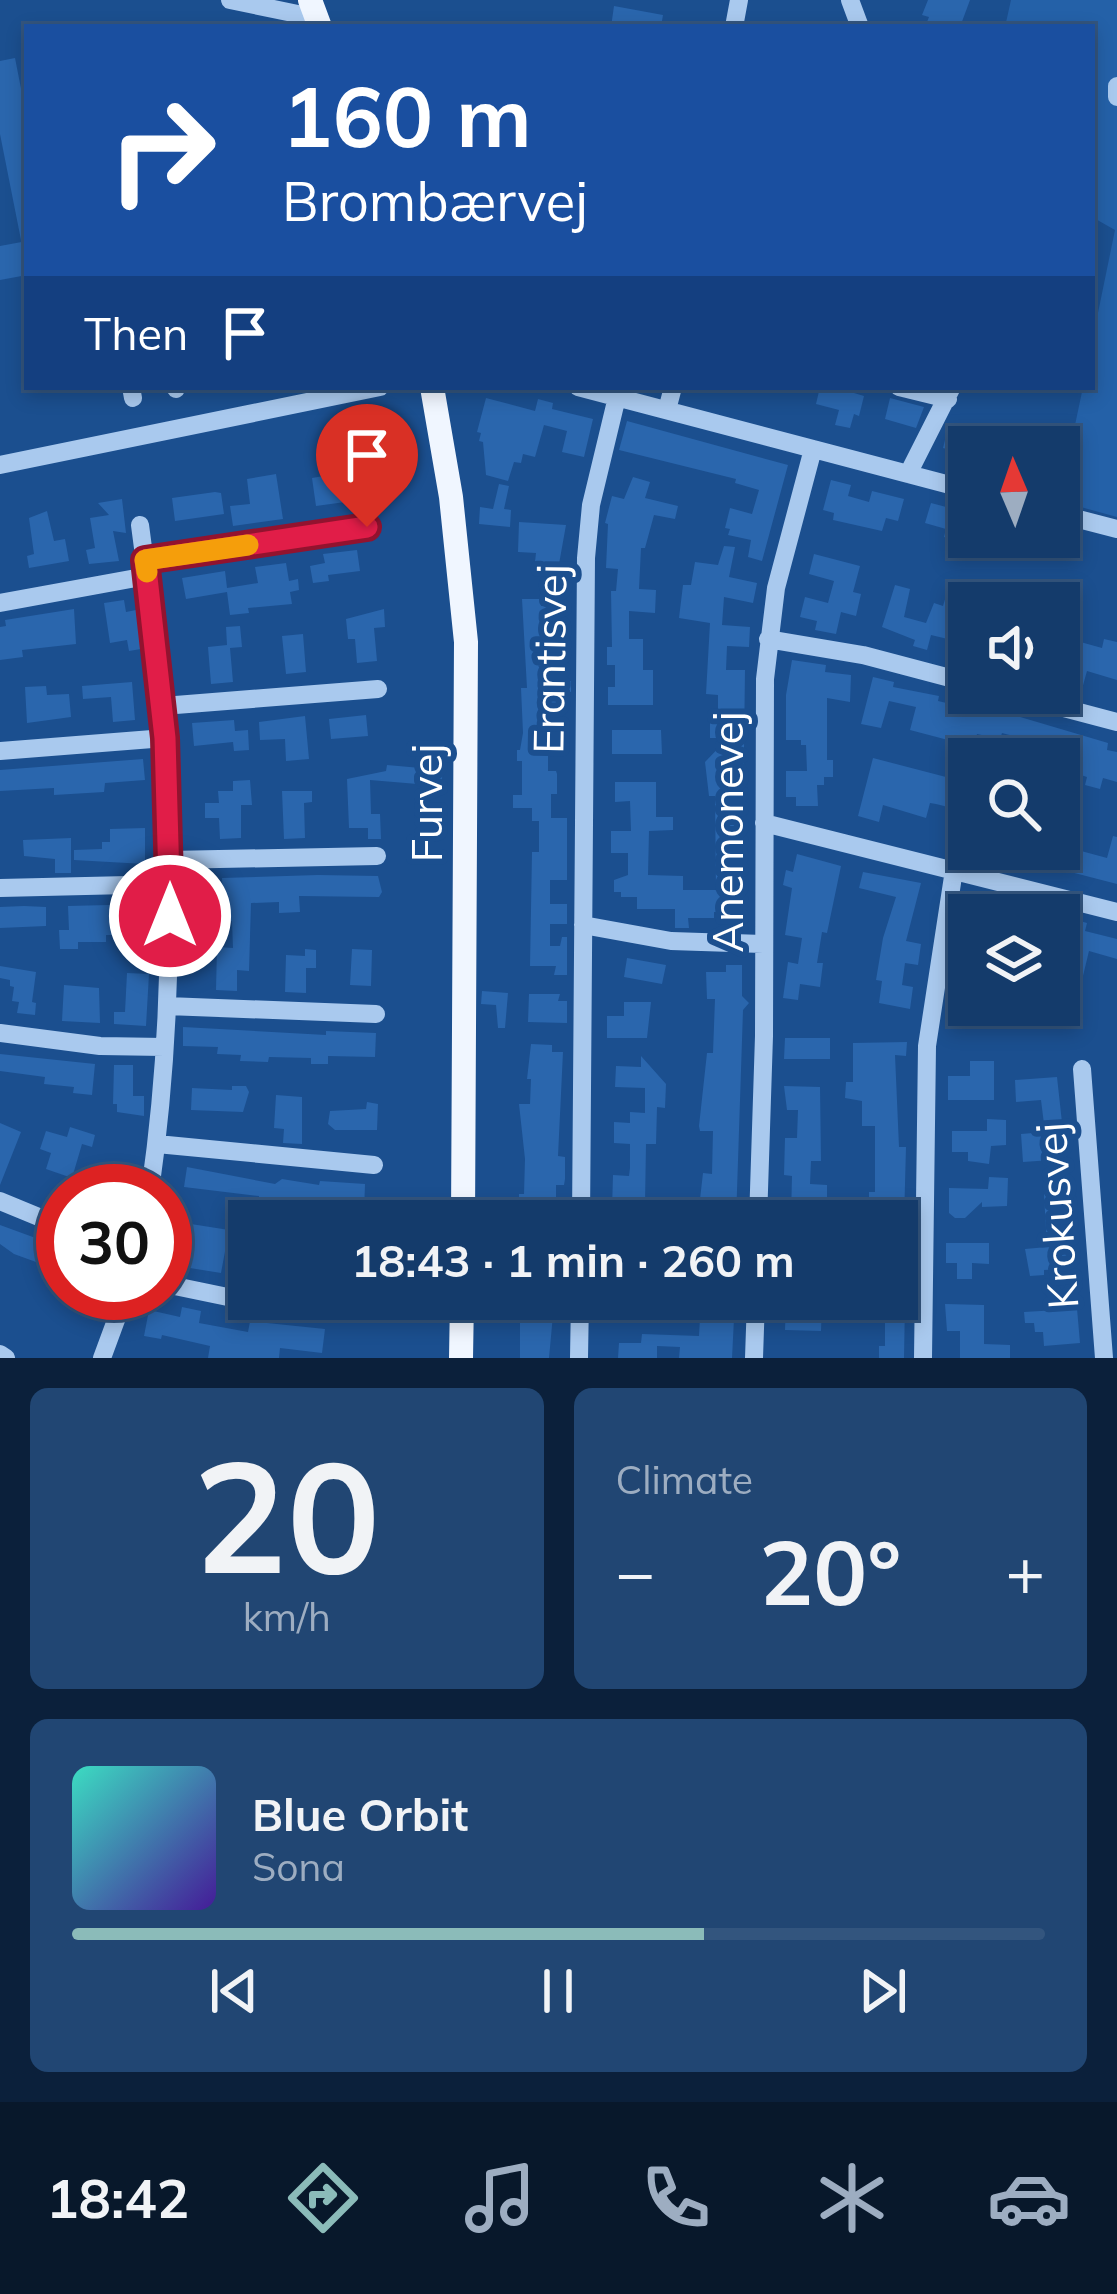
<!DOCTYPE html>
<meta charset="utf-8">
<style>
body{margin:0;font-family:Mulish,sans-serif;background:#214673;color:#f1f3f6;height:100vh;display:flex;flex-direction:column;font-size:45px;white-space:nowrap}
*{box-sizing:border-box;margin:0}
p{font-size:39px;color:#9dadc1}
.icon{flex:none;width:66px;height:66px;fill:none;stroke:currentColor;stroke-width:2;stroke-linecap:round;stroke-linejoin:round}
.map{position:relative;height:1358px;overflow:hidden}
.sheet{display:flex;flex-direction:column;gap:30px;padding:30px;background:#0b203b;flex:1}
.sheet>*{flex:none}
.hud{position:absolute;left:24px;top:24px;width:1071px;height:366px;border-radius:0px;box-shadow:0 6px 18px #0003,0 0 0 3px #33557e;background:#1a4fa0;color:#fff;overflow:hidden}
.needle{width:78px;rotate:358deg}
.controls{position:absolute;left:948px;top:426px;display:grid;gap:24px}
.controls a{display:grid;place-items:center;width:132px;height:132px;border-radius:0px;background:#143b6b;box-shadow:0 6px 18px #0003,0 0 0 3px #33557e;font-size:60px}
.speed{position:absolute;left:36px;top:1164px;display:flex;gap:24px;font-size:60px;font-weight:700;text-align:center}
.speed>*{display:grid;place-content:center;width:156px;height:156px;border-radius:50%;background:#143b6b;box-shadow:0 6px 18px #0003,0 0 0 3px #33557e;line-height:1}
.speed .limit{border:18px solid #d22;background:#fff;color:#111}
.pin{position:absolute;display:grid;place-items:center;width:102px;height:102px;color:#fff;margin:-123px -51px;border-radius:50% 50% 50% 0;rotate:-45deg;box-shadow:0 0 12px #0007}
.pin .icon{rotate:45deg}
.me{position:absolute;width:132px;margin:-66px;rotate:0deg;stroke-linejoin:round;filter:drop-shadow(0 0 9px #0008)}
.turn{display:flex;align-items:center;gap:42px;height:252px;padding:0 60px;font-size:54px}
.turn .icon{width:156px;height:156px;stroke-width:2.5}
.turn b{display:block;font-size:84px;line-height:102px}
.then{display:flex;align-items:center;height:114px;padding:0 60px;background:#0003;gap:24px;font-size:45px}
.big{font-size:90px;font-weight:700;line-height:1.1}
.sheet .widget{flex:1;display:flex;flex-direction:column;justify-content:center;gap:18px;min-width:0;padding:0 42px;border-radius:18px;background:#214673}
.sheet .dial{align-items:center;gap:0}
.dial b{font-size:156px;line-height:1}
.song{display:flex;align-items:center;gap:36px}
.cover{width:144px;height:144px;border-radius:18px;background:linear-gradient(135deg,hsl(170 70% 55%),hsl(260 70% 35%))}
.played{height:12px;border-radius:6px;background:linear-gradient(90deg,#8bbbb9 65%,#33557e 65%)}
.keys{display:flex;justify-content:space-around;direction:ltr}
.heat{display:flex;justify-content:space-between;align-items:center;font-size:66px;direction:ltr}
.sheet .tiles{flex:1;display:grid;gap:30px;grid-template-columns:1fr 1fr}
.widget:last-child{grid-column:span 2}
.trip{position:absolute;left:228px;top:1200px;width:690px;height:120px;border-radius:0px;background:#143b6b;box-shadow:0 6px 18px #0003,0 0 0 3px #33557e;font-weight:700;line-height:120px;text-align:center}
.menu{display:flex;height:192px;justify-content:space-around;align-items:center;background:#08182b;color:#9dadc1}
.menu .icon{width:84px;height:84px}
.menu .selected{color:#8bbbb9}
.menu b{font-size:54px;color:#f1f3f6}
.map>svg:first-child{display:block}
</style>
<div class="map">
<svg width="1117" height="1358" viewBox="0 0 1117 1358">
<rect width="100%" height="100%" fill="#1b4f8f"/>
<path fill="#2461a8" d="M1011,0H1117V517L1059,501L1083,387H1092V342L1115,230L1092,217V27H1005Z"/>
<path fill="#2a66ad" d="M928,0H970L960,27H925L929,17L922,15Z
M614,6L663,15L661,27H611Z
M15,58L27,119V240H21L0,134V61Z
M27,241V275L0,280V246Z
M820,387H844V390L864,396L859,416L854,414L850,428L835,425L839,410L816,404Z
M486,398L535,411L538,399L553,403L552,409L593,419L584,457L562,452L567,431L544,425L535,457L523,454L521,463L514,462L508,481L486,475L483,442L479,441L481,433L477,432Z
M890,398L924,407L916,428L885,419Z
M627,421L788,465L762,561L748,557L751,540L728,535L730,529L725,528L730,508L752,514L759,490L735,483L736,479L619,450Z
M949,424L990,434L992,426L1011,431L1007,447H969V450L955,447L954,451L943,448Z
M361,462L367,499L316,506L312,478L341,473L340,466Z
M276,474L283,519L233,526L230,506L250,504L247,479Z
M633,477L650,482L645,498L678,506L675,519L654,515L645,548H641L639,589L656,590L655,613L629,611V639H643V670H653V705H608V687H615V665H607V647H612L611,591H616L618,569L606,568L608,524L605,523L612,496L624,499Z
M831,480L851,485L848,496L869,502L872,491L904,499L898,521L886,518L882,531L833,520L834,513L823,510Z
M499,484L509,486L504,509L511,510L510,527L479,524L480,507L493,509Z
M215,492L221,493L224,514L175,521L172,498Z
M122,499L126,533L113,531L119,561L89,564L86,550L95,548L90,518L109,515L98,503Z
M931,503L969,513V544L944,537L946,529L925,523Z
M47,511L54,541L65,539L69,561L29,568L27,556L34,554L29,518Z
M519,522L566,525L559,564L535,562L536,553L518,552Z
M724,546L735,547L729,577L757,583L753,603L724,597L722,625L750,627L749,647L727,646L726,670H745L743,827H737L741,877H734L733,912H714V918H688L689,928H675V909H637V897H621V892H614V880L628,875V853H611V831H631L630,801L615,802V782H656V817H673V830L649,831L648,875L683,876V890H716L715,796H709L705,762L728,738H710V723L718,722V695L706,694L710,623L679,618L683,585H691L695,562L718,565Z
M357,550L360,571L328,575L329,581L313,583L310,566L325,563L323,554Z
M814,554L860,566L853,592L861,594L856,616L841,612L836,634L815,630L817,621L800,617L805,597L828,603L834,581L809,574Z
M286,563L289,581L298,579L299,590L290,592L292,604L248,608L249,613L230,615L227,592L186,599L182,578L225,571L227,588L258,583L255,567Z
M895,585L910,589L904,617L926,623L934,603L943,606L949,586L970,591L956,641L931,635L927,650L913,646L915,640L882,627Z
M522,599H541V606H563V632L569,631V648H560V681H571V692H561L557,732H548V771H556L557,774V794H551V818H567V880H550V904H567V924H550V946H560L562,937H567V975H554L556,966H530L532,852H539V821H532V808H513V795H522V761H517V750H520L523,733L521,688H527Z
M124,600L126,612L136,610L141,649L129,651L127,640L110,643L104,603Z
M74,609L76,644L22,650L23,657L0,660V627L6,626L5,620Z
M384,609L385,627L374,628L377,661L357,663L355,639H348L346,619Z
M240,626L242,647L230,648L233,682L211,684L208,647L227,645L226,627Z
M303,634L306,672L286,674L282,636Z
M1059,636L1102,648L1104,639L1117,642V680L1087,671L1082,689L1059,683Z
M792,660L826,665L825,672L851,675L850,702L827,698V760H833V777H824V785H817L818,806H796V797H786V771H807L806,745H801V740H786V695Z
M873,677L894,682L893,687L939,696L938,701L972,709L974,704L980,705L1108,743L1107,750L1117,752V782L1103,778L1100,789L1085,785L1087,777L1078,774L1081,763L1031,759L1025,756L1029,740L1002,733L1000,739L977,734L976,738L969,736L967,745L910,730L916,707L889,701L881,728L861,724Z
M132,682L135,720L113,722L111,697L83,699L82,686Z
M46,686L47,695L69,694L71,717L27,723L25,687Z
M366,715L368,736L331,739L329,719Z
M305,716L309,759L286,761L285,739L260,740L259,722Z
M234,720L235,731L248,730L249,750L234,751L233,742L194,746L192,723Z
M612,730H661L662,754H612Z
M873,758L969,783V842L953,838L960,810L936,804L930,803L926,818L883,805L879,822L858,816Z
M143,759L145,780L105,783L104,792L54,795V788L0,791V770Z
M387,765L443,770L441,786L370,780L371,814H380L381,839H368V828H349L347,779L386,771Z
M250,780L252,805H241V838L220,839L219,818H205V803H219L218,791H233V781Z
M282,791H312V802L304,803L305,838L284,839Z
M145,828V864L74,860V850L102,849V842H110V829Z
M1113,836L1117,837V884L1059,869V845L1107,858Z
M71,838V873H55V859L24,856L23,840Z
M797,854L841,866L827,933L822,932L817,963H823L820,987L800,984L798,1000L783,998L788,962L798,964L802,938L785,935L792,888L783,885L786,870L793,872Z
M863,872L921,883L906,941L921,944L918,965L905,963L902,985L913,987L910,1009L879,1003L882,981L876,980L883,938L896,897L859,888Z
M318,875L378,876L382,892L379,897L299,896L300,912L279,913V902L251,903L249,971L237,970V991L216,990L217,947L233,948L232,921L224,922L222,878Z
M984,899L1044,911V915H980Z
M149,904L150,925H123V935H106V942H78V949H60L59,930H69L68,906Z
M24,906L46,907V926L0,928V907Z
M1066,917L1087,923L1085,931L1117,939V959L1089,951L1082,980L1069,977L1072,966L1059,963V922L1064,923Z
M305,949L316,950V968H306V993L285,992L286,955L305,956Z
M352,949L372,950L371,986L350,985Z
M627,958L666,965L662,984L624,977Z
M726,965H742V996L749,1003L743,1010L736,1221H718V1208H699L703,1173L712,1174L713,1131H700L699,1126L707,1053H713L715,999H707L706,972H726Z
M0,966L36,972L32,1002L36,1003L35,1015L17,1013L19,1002L12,1001L14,987L10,986V980L0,978Z
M127,973L149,974L146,1026L114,1024V1012H125Z
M64,985L99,988L100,1023L62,1021Z
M482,991L508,993L505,1028H498L496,1005L481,1004Z
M529,994H560L558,1001H567V1023L528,1022Z
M624,1002H651L647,1038H607V1016H624Z
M967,1005H1024L1019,1025L965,1017Z
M183,1027L326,1035V1031L376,1033L375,1057L328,1056V1064H311V1058L269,1057L268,1062L240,1061L241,1055L217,1054L218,1047L183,1046Z
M785,1038H830V1059H784Z
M907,1042L906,1056L895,1055L899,1147H906L904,1221H869V1192H875V1126H862V1101L845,1098L846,1082H853V1043Z
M531,1044L552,1045V1052H563L558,1156L565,1157V1179L564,1185H556V1221H534V1214H519V1194H524L525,1159L519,1104H530L531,1079H527Z
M0,1054L95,1064L92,1095L73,1093L74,1087L44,1084L45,1077L0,1071Z
M641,1056L666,1084L665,1108L657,1107L656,1144H646L645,1204H629V1210L612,1209L613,1175L629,1176L630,1168V1144L614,1143V1122L630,1123V1112L645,1113V1088L615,1087L616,1066L641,1067Z
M970,1061H994V1100H948V1076H970Z
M114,1065H133V1096H144V1116L117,1112V1104H113Z
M1057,1077L1066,1159L1023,1162L1021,1134L1045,1132L1041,1100L1016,1102L1015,1080Z
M232,1086H246L249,1092L243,1112L191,1110L192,1088L232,1090Z
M784,1086L820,1087L821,1161H811L810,1184L827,1185V1197H836V1217L810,1216V1221H797V1216H791L792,1176L784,1175L785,1138H797L798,1110H787Z
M276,1095L302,1097V1144L283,1143L284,1129L274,1128Z
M367,1102L378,1104L377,1130H335L328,1124L330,1111L366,1109Z
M987,1119L1006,1120V1145L991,1146L989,1164L968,1161V1152H952V1131H987Z
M0,1123L21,1132L0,1185Z
M70,1127L95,1135L92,1147L82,1144L72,1178L46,1169L51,1153L40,1149L46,1131L67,1137Z
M112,1163L134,1170L127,1191H104Z
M187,1167L275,1184L282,1179L319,1185L320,1181L365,1184L364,1213L343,1212L344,1203L303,1201L302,1206L259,1202V1196L184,1187Z
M989,1177L1008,1178L1007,1206L982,1207V1202L965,1218H955L949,1213V1188L988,1189Z
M1065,1185L1074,1268L1044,1270V1275L1030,1276L1025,1249L1047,1247L1044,1194L1048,1193L1047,1187Z
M191,1224L229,1230L221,1273L190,1268L191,1261L178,1248L181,1228L190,1229Z
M0,1225L63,1248L58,1270L14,1254L0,1244Z
M946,1243H989V1264L972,1263V1279H957V1263H946Z
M1076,1297L1080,1343L1044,1346L1043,1332H1035L1034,1323H1025L1024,1312L1058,1310L1057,1298Z
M520,1299L554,1304L549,1358H520Z
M609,1299H648L647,1313L609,1311Z
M701,1299H735L732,1358H679L680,1347L657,1346V1358H618L619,1343H641L642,1334L699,1336Z
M867,1299L905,1303L904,1358H879V1346H885V1323H867Z
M786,1301L822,1302L821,1331L785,1330Z
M945,1304L984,1305V1344L1010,1345V1358H960V1331H947Z
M182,1307L201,1311L199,1323L248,1332L251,1316L268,1319L267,1323L325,1329L322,1353L280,1348L279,1358H208L210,1346L162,1335L161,1339L144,1336L149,1310L180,1317Z"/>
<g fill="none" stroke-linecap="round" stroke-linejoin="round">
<path stroke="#a9c9ee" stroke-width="18" d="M230,0L317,18
M850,0L860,27
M734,27L739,0
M1117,86V97
M131,387L133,398
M175,387L176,389
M578,387L969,490
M899,387L948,399
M667,410L673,387
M0,465L380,387
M908,474L952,387
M1059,514L1117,529
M140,525C170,747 182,969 150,1191
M145,560L367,527
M0,603L147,576
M768,639L863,655L969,683
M1007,693L1117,722
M163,706L378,689
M0,751L165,738
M764,823L1117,912
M170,860L377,856
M0,888L171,884
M583,925L671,941L763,944
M167,1006L376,1014
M0,1033L100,1046L164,1047
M1082,1069L1104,1358
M157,1144L374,1165
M0,1201L63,1227
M581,1221L586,558L591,505L617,397
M758,1221L764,1036L765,679L776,588L813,449
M165,1284L247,1301L249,1297
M0,1354L6,1358
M102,1358L126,1293
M579,1358L580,1299
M754,1358L756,1299
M923,1358L927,1046L954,870"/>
<path stroke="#f0f6ff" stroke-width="24" d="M310,0L320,27
M432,387L451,497L466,642L463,1221
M461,1358L462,1299"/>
</g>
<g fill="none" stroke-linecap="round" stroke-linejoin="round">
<defs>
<path id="route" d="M170,916L165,738L145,560L367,527"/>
</defs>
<use href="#route" stroke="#92132f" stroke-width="30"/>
<use href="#route" stroke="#e11d48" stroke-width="21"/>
<path stroke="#f59e0b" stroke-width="21" d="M147,572L145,560L248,545"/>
</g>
<g text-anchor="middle" stroke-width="12" stroke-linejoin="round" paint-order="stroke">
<g font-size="42" fill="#fff" stroke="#1b4f8f">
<text transform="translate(550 659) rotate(-89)" y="15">Erantisvej</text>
<text transform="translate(427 803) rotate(-90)" y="15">Furvej</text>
<text transform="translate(728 832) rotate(-90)" y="15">Anemonevej</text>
<text transform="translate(1057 1216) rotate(-94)" y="15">Krokusvej</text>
</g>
</g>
</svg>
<div class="controls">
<a><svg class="needle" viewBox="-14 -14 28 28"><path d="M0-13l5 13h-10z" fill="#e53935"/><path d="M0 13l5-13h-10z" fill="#9dadc1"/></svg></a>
<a><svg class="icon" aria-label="sound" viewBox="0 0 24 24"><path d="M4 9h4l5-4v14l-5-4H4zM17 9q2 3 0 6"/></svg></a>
<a><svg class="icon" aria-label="search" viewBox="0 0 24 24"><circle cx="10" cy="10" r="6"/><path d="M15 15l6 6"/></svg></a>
<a><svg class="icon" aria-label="layers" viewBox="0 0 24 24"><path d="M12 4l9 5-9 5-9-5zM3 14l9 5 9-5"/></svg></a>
</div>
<div class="speed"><div class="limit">30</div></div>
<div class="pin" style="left:367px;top:527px;background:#d93025"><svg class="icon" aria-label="arrive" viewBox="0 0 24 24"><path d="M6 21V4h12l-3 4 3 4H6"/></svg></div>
<svg class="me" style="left:170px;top:916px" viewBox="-20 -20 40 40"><circle r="17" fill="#e11d48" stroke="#fff" stroke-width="3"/><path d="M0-11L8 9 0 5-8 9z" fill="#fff"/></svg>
<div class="trip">18:43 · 1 min · 260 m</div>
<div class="hud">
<div class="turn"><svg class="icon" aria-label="right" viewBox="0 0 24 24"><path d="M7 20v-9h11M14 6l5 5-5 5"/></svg><div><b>160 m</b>Brombærvej</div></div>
<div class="then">Then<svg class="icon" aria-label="arrive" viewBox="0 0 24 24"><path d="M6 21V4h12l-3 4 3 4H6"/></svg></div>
</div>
</div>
<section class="sheet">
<div class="tiles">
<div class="widget dial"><b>20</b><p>km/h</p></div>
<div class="widget"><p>Climate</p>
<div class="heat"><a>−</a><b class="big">20°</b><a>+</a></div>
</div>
<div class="widget">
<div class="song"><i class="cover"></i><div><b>Blue Orbit</b><p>Sona</p></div></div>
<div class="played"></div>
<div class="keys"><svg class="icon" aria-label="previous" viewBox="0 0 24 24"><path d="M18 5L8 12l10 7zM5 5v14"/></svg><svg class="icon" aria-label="pause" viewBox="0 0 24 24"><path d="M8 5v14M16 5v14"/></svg><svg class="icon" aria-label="next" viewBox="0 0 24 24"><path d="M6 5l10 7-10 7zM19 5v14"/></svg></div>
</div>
</div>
</section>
<nav class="menu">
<b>18:42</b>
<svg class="icon selected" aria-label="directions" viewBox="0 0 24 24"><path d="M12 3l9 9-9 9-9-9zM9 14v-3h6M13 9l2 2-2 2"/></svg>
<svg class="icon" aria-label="music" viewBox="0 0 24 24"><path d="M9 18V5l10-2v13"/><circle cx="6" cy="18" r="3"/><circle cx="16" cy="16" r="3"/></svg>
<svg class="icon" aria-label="phone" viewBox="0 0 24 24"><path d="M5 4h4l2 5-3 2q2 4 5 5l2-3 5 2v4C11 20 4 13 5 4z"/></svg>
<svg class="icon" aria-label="climate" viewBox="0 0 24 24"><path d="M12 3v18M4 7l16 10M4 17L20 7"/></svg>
<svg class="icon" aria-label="car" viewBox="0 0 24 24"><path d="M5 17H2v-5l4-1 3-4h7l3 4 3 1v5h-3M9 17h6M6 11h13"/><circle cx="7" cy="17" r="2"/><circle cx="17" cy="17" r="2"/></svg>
</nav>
